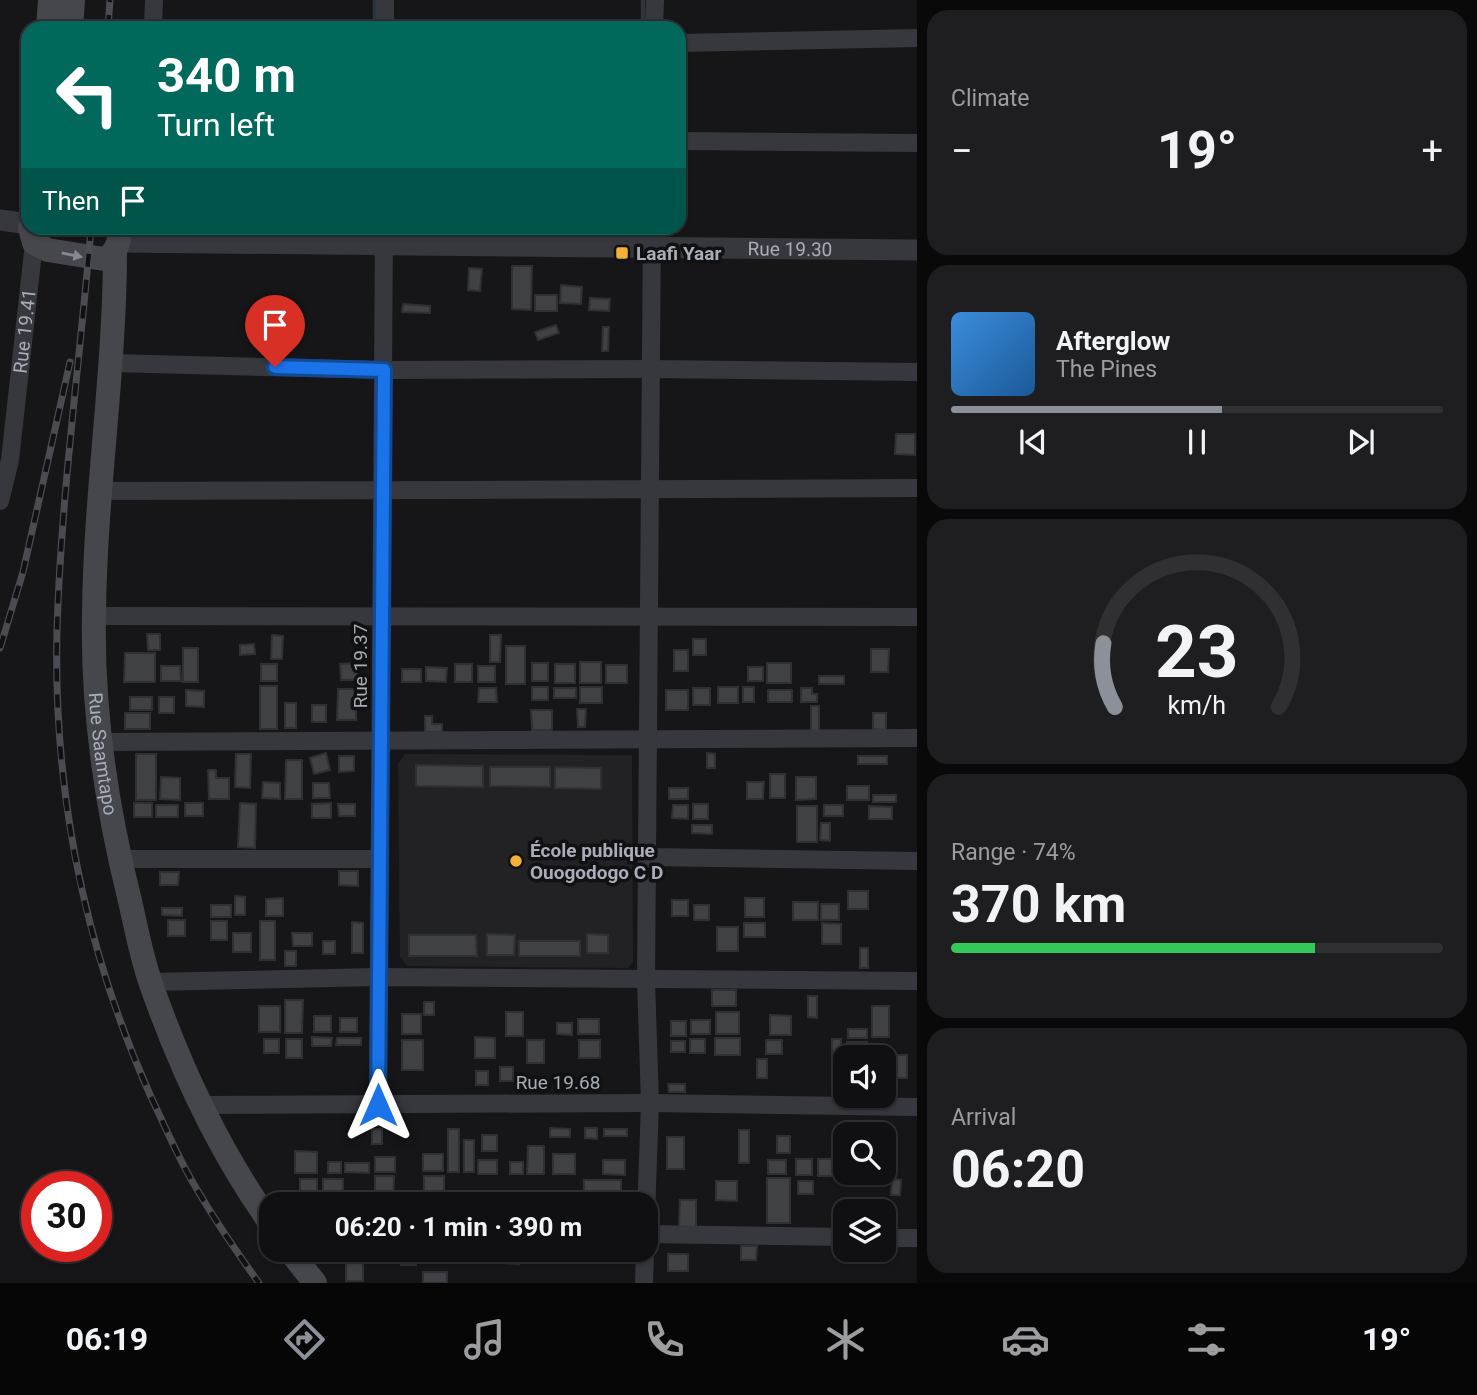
<!DOCTYPE html>
<meta charset="utf-8">
<style>
body{margin:0;font-family:Roboto,sans-serif;background:#1e1e20;color:#f1f3f6;height:100vh;display:flex;flex-direction:column;font-size:26px;white-space:nowrap}
*{box-sizing:border-box;margin:0}
p{font-size:23px;color:#9c9d9f}
.icon{flex:none;width:38px;height:38px;fill:none;stroke:currentColor;stroke-width:2;stroke-linecap:round;stroke-linejoin:round}
.map{position:relative;flex:1;overflow:hidden}
.sheet{display:flex;flex-direction:column;gap:10px;padding:10px;background:#09090a;width:560px}
.sheet>*{flex:none}
.hud{position:absolute;left:21px;top:21px;width:665px;height:214px;border-radius:21px;box-shadow:0 2px 5px #0004,0 0 0 2px #303032;background:#00695c;color:#fff;overflow:hidden}
.buttons{position:absolute;left:833px;top:1045px;display:grid;gap:14px}
.buttons a{display:grid;place-items:center;width:63px;height:63px;border-radius:14px;background:#101012;box-shadow:0 2px 5px #0004,0 0 0 2px #303032;font-size:35px}
.speed{position:absolute;left:21px;top:1171px;display:flex;gap:14px;font-size:35px;font-weight:700;text-align:center}
.speed>*{display:grid;place-content:center;width:91px;height:91px;border-radius:50%;background:#101012;box-shadow:0 2px 5px #0004,0 0 0 2px #303032;line-height:1}
.speed .limit{border:10px solid #d22;background:#fff;color:#111}
.pin{position:absolute;display:grid;place-items:center;width:60px;height:60px;color:#fff;margin:-72px -30px;border-radius:50% 50% 50% 0;rotate:-45deg;box-shadow:0 0 7px #0007}
.pin .icon{rotate:45deg}
.me{position:absolute;width:77px;margin:-38px;rotate:0deg;stroke-linejoin:round;filter:drop-shadow(0 0 5px #0008)}
.turn{display:flex;align-items:center;gap:24px;height:147px;padding:0 21px;font-size:32px}
.turn .icon{width:91px;height:91px;stroke-width:2.5}
.turn b{display:block;font-size:49px;line-height:60px}
.then{display:flex;align-items:center;height:66px;padding:0 21px;background:#0003;gap:14px;font-size:26px}
.big{font-size:52px;font-weight:700;line-height:1.1}
.sheet .card{flex:1;display:flex;flex-direction:column;justify-content:center;gap:10px;min-width:0;padding:0 24px;border-radius:21px;background:#1e1e20}
.sheet .dial{align-items:center;gap:0}
.dial svg{height:182px;overflow:visible;fill:none;stroke:#303032;stroke-width:7;stroke-linecap:round;text-anchor:middle}
.dial text{fill:#f1f3f6;stroke:none}
.song{display:flex;align-items:center;gap:21px}
.cover{width:84px;height:84px;border-radius:10px;background:linear-gradient(135deg,hsl(210 70% 55%),hsl(210 70% 35%))}
.played{height:7px;border-radius:4px;background:linear-gradient(90deg,#8c9099 55%,#303032 55%)}
.keys{display:flex;justify-content:space-around;direction:ltr}
.heat{display:flex;justify-content:space-between;align-items:center;font-size:38px;direction:ltr}
.charge{height:10px;border-radius:5px;background:linear-gradient(90deg,#34c759 74%,#303032 0)}
.trip{position:absolute;left:259px;top:1192px;width:399px;height:70px;border-radius:21px;background:#101012;box-shadow:0 2px 5px #0004,0 0 0 2px #303032;font-weight:700;line-height:70px;text-align:center}
.tabs{display:flex;height:112px;justify-content:space-around;align-items:center;background:#060607;color:#9c9d9f}
.tabs .icon{width:49px;height:49px}
.tabs .active{color:#8c9099}
.tabs b{font-size:32px;color:#f1f3f6}
main{display:flex;flex:1;min-height:0}
.map>svg:first-child{display:block}
</style>
<main>
<div class="map">
<svg width="917" height="1283" viewBox="0 0 917 1283">
<rect width="100%" height="100%" fill="#161618"/>
<path fill="#222225" d="M405,754L632,755L633,962L628,968L407,966L400,957L398,764Z"/>
<g fill="none" stroke-linecap="round" stroke-linejoin="round">
<path stroke="#2c353c" stroke-width="4.5" d="M375,28V0
M643,28V0"/>
</g>
<path fill="#404145" stroke="#303034" stroke-width="2" d="M512,266H532L531,310L512,309Z
M469,268L482,269L480,291L468,290Z
M561,285L582,287L581,304L560,303Z
M535,295H557V311H535Z
M590,298L610,299L609,311L589,310Z
M403,304L430,306V313L402,312Z
M556,325L559,333L538,340L535,332Z
M603,327H609L608,351H602Z
M896,434H915V455L895,454Z
M147,634H160V650H148Z
M272,635L283,636L282,659H271Z
M490,635H501L500,662H490Z
M693,639H706V655H693Z
M254,644L255,654L240,655V645Z
M506,646H525V684H506Z
M183,648H198V682H183Z
M871,649H889L888,672H871Z
M674,650H688V671H674Z
M125,653H155V682H124Z
M580,662H601V683H580Z
M357,663L358,680H341L340,664Z
M532,663H548V681H532Z
M767,663H791V683H767Z
M261,664H277V681H261Z
M455,664H472V682H455Z
M555,664H575V683H555Z
M606,665H627V683H606Z
M161,666H180L181,681H161Z
M478,666H495V682H478Z
M426,667L447,668L446,682L426,681Z
M748,667H763V681H748Z
M402,669H421V682H402Z
M819,676H844V684H819Z
M260,686H277V729H260Z
M532,687H548V700H532Z
M580,687H602V703H580Z
M718,687H738V703H718Z
M743,687H754V702H743Z
M479,688H496L497,702H478Z
M554,688H576V698H554Z
M693,688H710V705H693Z
M801,688H812V694H817V702H801Z
M338,689H356V720H337Z
M186,690L204,691V707L186,706Z
M666,690H688V710H666Z
M768,690H792V702H768Z
M130,697H152V710H130Z
M159,697H174V713H159Z
M285,703H296V728H285Z
M312,705H326V722H312Z
M811,706H819V731H811Z
M577,709H586L585,727H578Z
M531,710H552V730H532Z
M125,713H150V729H125Z
M873,713H886V730L873,729Z
M425,716H432V724H442V732H425Z
M326,753L330,770L314,774L310,758Z
M707,753L715,754V768H707Z
M136,754H156V800H136Z
M236,754H251L250,788L235,787Z
M339,756H354V771L339,772Z
M858,756H887V764H858Z
M286,760H302V799H285Z
M416,765L483,766V787L416,786Z
M490,767H550V787L490,786Z
M555,767L601,768V789L555,788Z
M208,770H216V778H229V799H209Z
M770,774H785V798H770Z
M161,777L180,778V800L160,799Z
M796,777H816V799L796,800Z
M263,782L280,783V799L262,798Z
M747,782H764L763,799H747Z
M313,783H329L330,798H313Z
M847,786H869V800H847Z
M669,788H688V799H669Z
M873,795H896V802H873Z
M134,803H152V817H134Z
M185,803H203V816H185Z
M240,803L256,804L255,848L238,847Z
M331,803V818H312V804Z
M338,804H355V816H339Z
M693,804H708V819H693Z
M156,805H178V817H156Z
M673,805H688V819L672,818Z
M824,805H843V816H824Z
M797,806H817V842H797Z
M869,806L892,807V819H869Z
M821,823H830V841L820,840Z
M692,825H712V834L692,833Z
M339,871H358V886L339,885Z
M160,872H179L178,885H160Z
M848,891H868V909H848Z
M235,896L245,897V915H235Z
M283,898V916H266V899Z
M745,898H764V917H745Z
M672,900H688V916H672Z
M793,902H818V920H793Z
M821,904H839V920H821Z
M211,905H231V917H211Z
M694,905H709V920H694Z
M162,908H182V916L162,915Z
M168,920H185V936H168Z
M211,921H227V940H211Z
M260,921H275V960H260Z
M352,922L363,923V953H352Z
M744,923H765V937H744Z
M822,923L841,924V944H822Z
M717,927H738V951H717Z
M233,933H251V952H233Z
M292,933H312V946H293Z
M487,934L515,935L514,955H487Z
M587,934L608,935V953H587Z
M409,935H476L477,956H409Z
M323,941H335V954H323Z
M519,941H580V956H519Z
M860,948H868V968H860Z
M285,951H296V966H285Z
M712,990H736V1006H712Z
M808,996H817V1018L808,1017Z
M285,1000H303L302,1033H285Z
M424,1002H434V1015H424Z
M259,1006H280V1032H259Z
M872,1006H889V1037H872Z
M506,1012H523V1036H506Z
M716,1012H739V1034H716Z
M402,1014H421V1034H402Z
M770,1015L791,1016V1035H770Z
M314,1016H331V1032H314Z
M340,1018H357V1032H340Z
M578,1019H599V1034H578Z
M691,1020H710V1034H691Z
M671,1021H686V1036H671Z
M557,1023H572V1035L557,1034Z
M848,1029H867V1038H848Z
M312,1037L332,1038L331,1046H312Z
M475,1037L495,1038V1058H475Z
M337,1038H361V1045H336Z
M715,1038H740V1055H715Z
M264,1039H279V1053H264Z
M286,1039H302V1058H286Z
M690,1039H705V1053H690Z
M832,1039H841V1058H832Z
M402,1040H423V1070H402Z
M527,1040H544V1063H527Z
M579,1040H600V1058H579Z
M766,1040H782V1054H766Z
M671,1041H685V1052H671Z
M847,1042H867V1055L847,1056Z
M896,1055H907V1078H896Z
M757,1059H767V1078H757Z
M500,1067H513V1081H500Z
M476,1071H488V1085H476Z
M668,1084H685V1092H669Z
M550,1128L570,1129V1137H550Z
M585,1128H597V1139L585,1138Z
M372,1129H382V1144H372Z
M448,1129H459V1172H448Z
M604,1129H627V1136H604Z
M739,1130H749V1163H739Z
M482,1135H497V1151H482Z
M777,1136H790V1153H777Z
M667,1137H684V1169H667Z
M464,1140H474V1172H464Z
M528,1146H544V1174H527Z
M295,1151L317,1152V1173H295Z
M423,1154H443V1171H423Z
M553,1154H575V1174H553Z
M375,1157H395V1172H375Z
M796,1159H812V1175H796Z
M818,1159H836V1176H818Z
M478,1160H497V1174H478Z
M603,1160H625V1175L603,1174Z
M768,1160H786V1174H768Z
M884,1161H892V1177L871,1176V1172H884Z
M328,1162H341V1173H328Z
M510,1162H523V1174H510Z
M345,1163H369V1173L345,1172Z
M375,1176H394L393,1204H375Z
M424,1176H444V1194H424Z
M767,1178H790V1223H767Z
M300,1179H317V1199H300Z
M323,1179H343V1204H323Z
M892,1179L901,1180L900,1195H891Z
M584,1180H621V1201H584Z
M716,1181H737V1201L716,1200Z
M798,1181H813V1194H798Z
M680,1200H696V1227H679Z
M741,1246H757L756,1260H741Z
M402,1250H416V1265H401Z
M422,1250H447V1262H422Z
M497,1250H518L519,1264L497,1263Z
M346,1254H363V1281H346Z
M668,1254H688V1271H668Z
M423,1272H447V1283H423Z"/>
<g fill="none" stroke-linecap="round" stroke-linejoin="round">
<g stroke="#37383d" stroke-width="18">
<path d="M385,0V28"/>
<path d="M153,28L154,0"/>
<path d="M654,28L655,0"/>
<path d="M679,43L917,38"/>
<path d="M679,141L917,143"/>
<path d="M112,363L384,370L650,369L917,372"/>
<path d="M101,491C373,489 645,491 917,488"/>
<path id="s1" d="M0,501L10,460L34,243"/>
<path d="M94,616L917,617"/>
<path d="M99,742L917,738"/>
<path d="M647,857L917,861"/>
<path d="M120,859H380"/>
<path d="M150,982L377,977L917,981"/>
<path d="M199,1105L650,1103L917,1107"/>
<path d="M378,1105L384,228"/>
<path d="M646,1215L650,1103L646,980L652,228"/>
<path d="M646,1234L845,1237"/>
<path d="M884,1238H917"/>
<path d="M644,1283L645,1250"/>
</g>
<g stroke="#37383d" stroke-width="21">
<path d="M0,220L28,224"/>
<path id="s2" d="M118,242L917,250"/>
</g>
<g stroke="#45474d" stroke-width="24">
<path d="M48,28L50,0"/>
<path d="M71,28L73,0"/>
<path d="M30,228L34,243L48,250L104,259C117,254 120,241 119,228"/>
<path id="s3" d="M115,251C115,373 95,493 94,615C92,711 106,804 129,897C136,926 141,956 151,984C181,1070 219,1151 271,1224"/>
<path d="M289,1250L315,1283"/>
</g>
<defs>
<path id="rail" d="M108,28L110,0
M91,228C80,361 61,495 57,630C53,794 84,947 151,1097C165,1126 178,1158 195,1186C214,1219 236,1251 259,1283
M0,648L23,572L70,362"/>
</defs>
<use href="#rail" stroke="#4a4c52" stroke-width="7"/>
<use href="#rail" stroke="#111113" stroke-width="4.5" stroke-dasharray="13" stroke-linecap="butt"/>
</g>
<defs><path id="oneway-solid" d="M-6-.8H1V-3.2L6.5 0L1 3.2V.8H-6Z" transform="scale(1.75)"/></defs>
<use fill="#858993" href="#oneway-solid" transform="translate(72 255) rotate(11)"/>
<g fill="none" stroke-linecap="round" stroke-linejoin="round">
<defs>
<path id="route" d="M275,367L384,370L378,1105"/>
</defs>
<use href="#route" stroke="#114b97" stroke-width="18"/>
<use href="#route" stroke="#1a73e8" stroke-width="12"/>
</g>
<g fill="#f2b134" stroke="#111113" stroke-width="2.5">
<rect x="615" y="246" width="14" height="14" rx="3.5"/>
<circle cx="516" cy="861" r="7"/>
</g>
<g text-anchor="middle" stroke-width="7" stroke-linejoin="round" paint-order="stroke">
<g font-size="19" fill="#a8adb8" stroke="#111113">
<text dy="7" stroke="none"><textPath href="#s2" startOffset="672">Rue 19.30</textPath></text>
<text dy="7" stroke="none"><textPath href="#s1" startOffset="172">Rue 19.41</textPath></text>
<text transform="translate(360 666) rotate(-90)" y="7">Rue 19.37</text>
<text dy="7" stroke="none"><textPath href="#s3" startOffset="504">Rue Saamtapo</textPath></text>
<text x="558" y="1089">Rue 19.68</text>
</g>
<g font-size="19" font-weight="bold" fill="#a8adb8" stroke="#111113" text-anchor="start">
<text x="636" y="260">Laafi Yaar</text>
<text x="530" y="857">École publique<tspan x="530" dy="22">Ouogodogo C D</tspan></text>
</g>
</g>
</svg>
<div class="buttons">
<a><svg class="icon" aria-label="sound" viewBox="0 0 24 24"><path d="M4 9h4l5-4v14l-5-4H4zM17 9q2 3 0 6"/></svg></a>
<a><svg class="icon" aria-label="search" viewBox="0 0 24 24"><circle cx="10" cy="10" r="6"/><path d="M15 15l6 6"/></svg></a>
<a><svg class="icon" aria-label="layers" viewBox="0 0 24 24"><path d="M12 4l9 5-9 5-9-5zM3 14l9 5 9-5"/></svg></a>
</div>
<div class="speed"><div class="limit">30</div></div>
<div class="pin" style="left:275px;top:367px;background:#d93025"><svg class="icon" aria-label="arrive" viewBox="0 0 24 24"><path d="M6 21V4h12l-3 4 3 4H6"/></svg></div>
<svg class="me" style="left:378px;top:1105px" viewBox="-20 -20 40 40"><path d="M0-17L14 15 0 8-14 15z" fill="#1a73e8" stroke="#fff" stroke-width="4"/></svg>
<div class="trip">06:20 · 1 min · 390 m</div>
<div class="hud">
<div class="turn"><svg class="icon" aria-label="left" viewBox="0 0 24 24"><path d="M17 20v-9H6M10 6l-5 5 5 5"/></svg><div><b>340 m</b>Turn left</div></div>
<div class="then">Then<svg class="icon" aria-label="arrive" viewBox="0 0 24 24"><path d="M6 21V4h12l-3 4 3 4H6"/></svg></div>
</div>
</div>
<section class="sheet">
<div class="card"><p>Climate</p>
<div class="heat"><a>−</a><b class="big">19°</b><a>+</a></div>
</div>
<div class="card">
<div class="song"><i class="cover"></i><div><b>Afterglow</b><p>The Pines</p></div></div>
<div class="played"></div>
<div class="keys"><svg class="icon" aria-label="previous" viewBox="0 0 24 24"><path d="M18 5L8 12l10 7zM5 5v14"/></svg><svg class="icon" aria-label="pause" viewBox="0 0 24 24"><path d="M8 5v14M16 5v14"/></svg><svg class="icon" aria-label="next" viewBox="0 0 24 24"><path d="M6 5l10 7-10 7zM19 5v14"/></svg></div>
</div>
<div class="card dial"><svg viewBox="0 0 100 80">
<path d="M14 69A42 42 0 1 1 86 69"/>
<path d="M14 69A42 42 0 0 1 9 41" stroke="#8c9099"/>
<text x="50" y="56" font-size="32" font-weight="700">23</text>
<text x="50" y="72" font-size="11">km/h</text>
</svg></div>
<div class="card"><p>Range · 74%</p><b class="big">370 km</b><div class="charge"></div></div>
<div class="card"><p>Arrival</p><b class="big">06:20</b></div>
</section>
</main>
<nav class="tabs">
<b>06:19</b>
<svg class="icon active" aria-label="directions" viewBox="0 0 24 24"><path d="M12 3l9 9-9 9-9-9zM9 14v-3h6M13 9l2 2-2 2"/></svg>
<svg class="icon" aria-label="music" viewBox="0 0 24 24"><path d="M9 18V5l10-2v13"/><circle cx="6" cy="18" r="3"/><circle cx="16" cy="16" r="3"/></svg>
<svg class="icon" aria-label="phone" viewBox="0 0 24 24"><path d="M5 4h4l2 5-3 2q2 4 5 5l2-3 5 2v4C11 20 4 13 5 4z"/></svg>
<svg class="icon" aria-label="climate" viewBox="0 0 24 24"><path d="M12 3v18M4 7l16 10M4 17L20 7"/></svg>
<svg class="icon" aria-label="car" viewBox="0 0 24 24"><path d="M5 17H2v-5l4-1 3-4h7l3 4 3 1v5h-3M9 17h6M6 11h13"/><circle cx="7" cy="17" r="2"/><circle cx="17" cy="17" r="2"/></svg>
<svg class="icon" aria-label="filters" viewBox="0 0 24 24"><path d="M4 7h16M4 17h16"/><circle cx="9" cy="7" r="2"/><circle cx="15" cy="17" r="2"/></svg>
<b>19°</b>
</nav>
